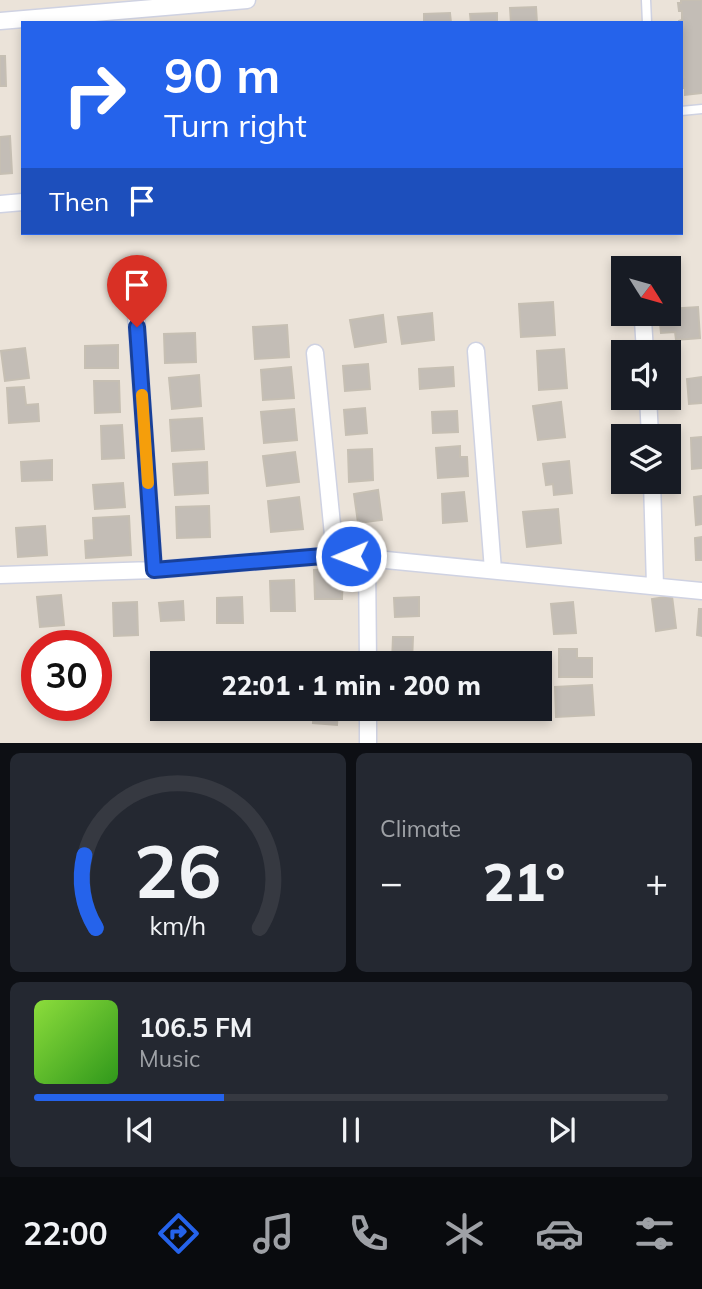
<!DOCTYPE html>
<meta charset="utf-8">
<style>
body{margin:0;font-family:Mulish,sans-serif;background:#242831;color:#f1f3f6;height:100vh;display:flex;flex-direction:column;font-size:26px;white-space:nowrap}
*{box-sizing:border-box;margin:0}
p{font-size:23px;color:#9ea1a6}
.icon{flex:none;width:38px;height:38px;fill:none;stroke:currentColor;stroke-width:2;stroke-linecap:round;stroke-linejoin:round}
.map{position:relative;height:743px;overflow:hidden}
.side{display:flex;flex-direction:column;gap:10px;padding:10px;background:#0d0f14;flex:1}
.side>*{flex:none}
.guide{position:absolute;left:21px;top:21px;width:662px;height:214px;border-radius:0px;box-shadow:0 4px 10px #0003;background:#2563eb;color:#fff;overflow:hidden}
.needle{width:46px;rotate:127deg}
.fabs{position:absolute;left:611px;top:256px;display:grid;gap:14px}
.fabs a{display:grid;place-items:center;width:70px;height:70px;border-radius:0px;background:#171b24;box-shadow:0 4px 10px #0003;font-size:35px}
.speed{position:absolute;left:21px;top:630px;display:flex;gap:14px;font-size:35px;font-weight:700;text-align:center}
.speed>*{display:grid;place-content:center;width:91px;height:91px;border-radius:50%;background:#171b24;box-shadow:0 4px 10px #0003;line-height:1}
.speed .limit{border:10px solid #d22;background:#fff;color:#111}
.pin{position:absolute;display:grid;place-items:center;width:60px;height:60px;color:#fff;margin:-72px -30px;border-radius:50% 50% 50% 0;rotate:-45deg;box-shadow:0 0 7px #0007}
.pin .icon{rotate:45deg}
.me{position:absolute;width:77px;margin:-38px;rotate:269deg;stroke-linejoin:round;filter:drop-shadow(0 0 5px #0008)}
.turn{display:flex;align-items:center;gap:24px;height:147px;padding:0 28px;font-size:32px}
.turn .icon{width:91px;height:91px;stroke-width:2.5}
.turn b{display:block;font-size:49px;line-height:60px}
.then{display:flex;align-items:center;height:66px;padding:0 28px;background:#0003;gap:14px;font-size:26px}
.big{font-size:52px;font-weight:800;line-height:1.1}
.side .card{flex:1;display:flex;flex-direction:column;justify-content:center;gap:10px;min-width:0;padding:0 24px;border-radius:10px;background:#242831}
.side .dial{align-items:center;gap:0}
.dial svg{height:182px;overflow:visible;fill:none;stroke:#363941;stroke-width:7;stroke-linecap:round;text-anchor:middle}
.dial text{fill:#f1f3f6;stroke:none}
.song{display:flex;align-items:center;gap:21px}
.cover{width:84px;height:84px;border-radius:10px;background:linear-gradient(135deg,hsl(90 70% 55%),hsl(110 70% 35%))}
.played{height:7px;border-radius:4px;background:linear-gradient(90deg,#2563eb 30%,#363941 30%)}
.keys{display:flex;justify-content:space-around;direction:ltr}
.heat{display:flex;justify-content:space-between;align-items:center;font-size:38px;direction:ltr}
.side .tiles{flex:1;display:grid;gap:10px;grid-template-columns:1fr 1fr}
.card:last-child{grid-column:span 2}
.trip{position:absolute;left:150px;top:651px;width:402px;height:70px;border-radius:0px;background:#171b24;box-shadow:0 4px 10px #0003;font-weight:800;line-height:70px;text-align:center}
.dock{display:flex;height:112px;justify-content:space-around;align-items:center;background:#090b0e;color:#9ea1a6}
.dock .icon{width:49px;height:49px}
.dock .current{color:#2563eb}
.dock b{font-size:32px;color:#f1f3f6}
.map>svg:first-child{display:block}
</style>
<div class="map">
<svg width="702" height="743" viewBox="0 0 702 743">
<rect width="100%" height="100%" fill="#ebe3d9"/>
<path fill="#c3bdb6" stroke="#c6bfb3" stroke-width="2" d="M681,0H702V93L685,95V88H682L681,77H684L683,71L681,72L679,21L682,20V11H679L678,3H681Z
M536,7L537,23H511L510,8Z
M450,13L451,23H424V14Z
M497,13V23H471L470,14Z
M0,56H5L6,86H0Z
M10,136L12,173L0,174V137Z
M553,302L555,335L521,337L519,304Z
M698,307L700,338L676,340L675,332L661,333L659,313H668V309Z
M432,313L434,340L402,344L398,317Z
M383,315L386,342L355,347L350,320Z
M287,325L289,357L255,359L253,327Z
M195,333L196,362L165,363L164,334Z
M118,345V368H85V346Z
M25,348L29,378L5,381L1,351Z
M564,349L567,388L539,390L537,351Z
M368,364L370,389L345,391L343,366Z
M291,367L294,398L263,400L261,370Z
M453,367L454,386L420,389L419,369Z
M199,375L201,406L172,409L169,378Z
M702,377V403L689,404L687,379Z
M94,381H119L120,412L95,413Z
M24,387L26,405L38,404L39,421L9,423L7,388Z
M561,402L565,437L538,440L533,406Z
M365,408L367,433L346,435L344,410Z
M294,409L297,440L264,443L261,412Z
M457,411L458,432L433,433L432,412Z
M202,418L204,449L172,451L170,420Z
M122,425L124,458L102,459L101,426Z
M702,437V468L692,469L691,438Z
M460,446V457H467L468,476L438,478L436,448Z
M372,449L373,480L349,482L348,450Z
M295,452L299,482L267,486L263,456Z
M52,460V480L22,481L21,462Z
M569,461L572,493L554,495L553,484L546,485L543,464Z
M207,462L208,493L175,495L173,464Z
M123,483L125,507L95,509L93,485Z
M378,490L382,520L358,523L354,494Z
M464,492L467,521L443,523L442,494Z
M702,496V524L696,525L694,497Z
M299,497L303,529L271,532L268,501Z
M209,506L210,537L177,538L176,507Z
M558,509L561,543L527,547L523,512Z
M129,516L131,555L86,558L85,541L94,540L93,518Z
M45,526L47,555L18,557L16,528Z
M702,537V560H696L695,538Z
M343,568L342,599H315L314,570Z
M294,580L295,611H271L270,581Z
M61,595L64,625L40,627L37,597Z
M672,596L676,628L656,631L652,599Z
M242,597L243,623H217V598Z
M419,597V616L395,617L394,598Z
M183,601L184,620L161,621L159,603Z
M137,602L138,635L114,636L113,603Z
M573,602L576,633L554,634L551,604Z
M699,609H702V636L697,635Z
M393,637H413L412,662H392Z
M559,649H577V658H592V677H559Z
M464,657H488V663H464Z
M592,685L594,715L556,717L555,687Z
M314,709H338L337,725L313,723Z"/>
<g fill="none" stroke-linecap="round" stroke-linejoin="round">
<defs>
<path id="service" d="M646,0L647,23
M681,111L702,109"/>
<path id="minor" d="M0,21L247,0
M0,204L23,202
M135,300L154,570
M643,320L645,352
M476,351L493,570
M315,353L335,555
M648,397L650,436
M652,481L655,586
M367,557L368,663
M0,575L154,570L335,555L702,591
M368,709V743"/>
</defs>
<use href="#service" stroke="#cfd2e2" stroke-width="11"/>
<use href="#minor" stroke="#cfd2e2" stroke-width="19"/>
<use href="#service" stroke="#fff" stroke-width="8"/>
<use href="#minor" stroke="#fff" stroke-width="16"/>
</g>
<g fill="none" stroke-linecap="round" stroke-linejoin="round">
<defs>
<path id="route" d="M137,327L154,570L335,555L351,556"/>
</defs>
<use href="#route" stroke="#184099" stroke-width="18"/>
<use href="#route" stroke="#2563eb" stroke-width="12"/>
<path stroke="#f59e0b" stroke-width="12" d="M142,395L148,483"/>
</g>
</svg>
<div class="fabs">
<a><svg class="needle" viewBox="-14 -14 28 28"><path d="M0-13l5 13h-10z" fill="#e53935"/><path d="M0 13l5-13h-10z" fill="#9ea1a6"/></svg></a>
<a><svg class="icon" aria-label="sound" viewBox="0 0 24 24"><path d="M4 9h4l5-4v14l-5-4H4zM17 9q2 3 0 6"/></svg></a>
<a><svg class="icon" aria-label="layers" viewBox="0 0 24 24"><path d="M12 4l9 5-9 5-9-5zM3 14l9 5 9-5"/></svg></a>
</div>
<div class="speed"><div class="limit">30</div></div>
<div class="pin" style="left:137px;top:327px;background:#d93025"><svg class="icon" aria-label="arrive" viewBox="0 0 24 24"><path d="M6 21V4h12l-3 4 3 4H6"/></svg></div>
<svg class="me" style="left:351px;top:556px" viewBox="-20 -20 40 40"><circle r="17" fill="#2563eb" stroke="#fff" stroke-width="3"/><path d="M0-11L8 9 0 5-8 9z" fill="#fff"/></svg>
<div class="trip">22:01 · 1 min · 200 m</div>
<div class="guide">
<div class="turn"><svg class="icon" aria-label="right" viewBox="0 0 24 24"><path d="M7 20v-9h11M14 6l5 5-5 5"/></svg><div><b>90 m</b>Turn right</div></div>
<div class="then">Then<svg class="icon" aria-label="arrive" viewBox="0 0 24 24"><path d="M6 21V4h12l-3 4 3 4H6"/></svg></div>
</div>
</div>
<section class="side">
<div class="tiles">
<div class="card dial"><svg viewBox="0 0 100 80">
<path d="M14 69A42 42 0 1 1 86 69"/>
<path d="M14 69A42 42 0 0 1 9 37" stroke="#2563eb"/>
<text x="50" y="56" font-size="32" font-weight="700">26</text>
<text x="50" y="72" font-size="11">km/h</text>
</svg></div>
<div class="card"><p>Climate</p>
<div class="heat"><a>−</a><b class="big">21°</b><a>+</a></div>
</div>
<div class="card">
<div class="song"><i class="cover"></i><div><b>106.5 FM</b><p>Music</p></div></div>
<div class="played"></div>
<div class="keys"><svg class="icon" aria-label="previous" viewBox="0 0 24 24"><path d="M18 5L8 12l10 7zM5 5v14"/></svg><svg class="icon" aria-label="pause" viewBox="0 0 24 24"><path d="M8 5v14M16 5v14"/></svg><svg class="icon" aria-label="next" viewBox="0 0 24 24"><path d="M6 5l10 7-10 7zM19 5v14"/></svg></div>
</div>
</div>
</section>
<nav class="dock">
<b>22:00</b>
<svg class="icon current" aria-label="directions" viewBox="0 0 24 24"><path d="M12 3l9 9-9 9-9-9zM9 14v-3h6M13 9l2 2-2 2"/></svg>
<svg class="icon" aria-label="music" viewBox="0 0 24 24"><path d="M9 18V5l10-2v13"/><circle cx="6" cy="18" r="3"/><circle cx="16" cy="16" r="3"/></svg>
<svg class="icon" aria-label="phone" viewBox="0 0 24 24"><path d="M5 4h4l2 5-3 2q2 4 5 5l2-3 5 2v4C11 20 4 13 5 4z"/></svg>
<svg class="icon" aria-label="climate" viewBox="0 0 24 24"><path d="M12 3v18M4 7l16 10M4 17L20 7"/></svg>
<svg class="icon" aria-label="car" viewBox="0 0 24 24"><path d="M5 17H2v-5l4-1 3-4h7l3 4 3 1v5h-3M9 17h6M6 11h13"/><circle cx="7" cy="17" r="2"/><circle cx="17" cy="17" r="2"/></svg>
<svg class="icon" aria-label="filters" viewBox="0 0 24 24"><path d="M4 7h16M4 17h16"/><circle cx="9" cy="7" r="2"/><circle cx="15" cy="17" r="2"/></svg>
</nav>
